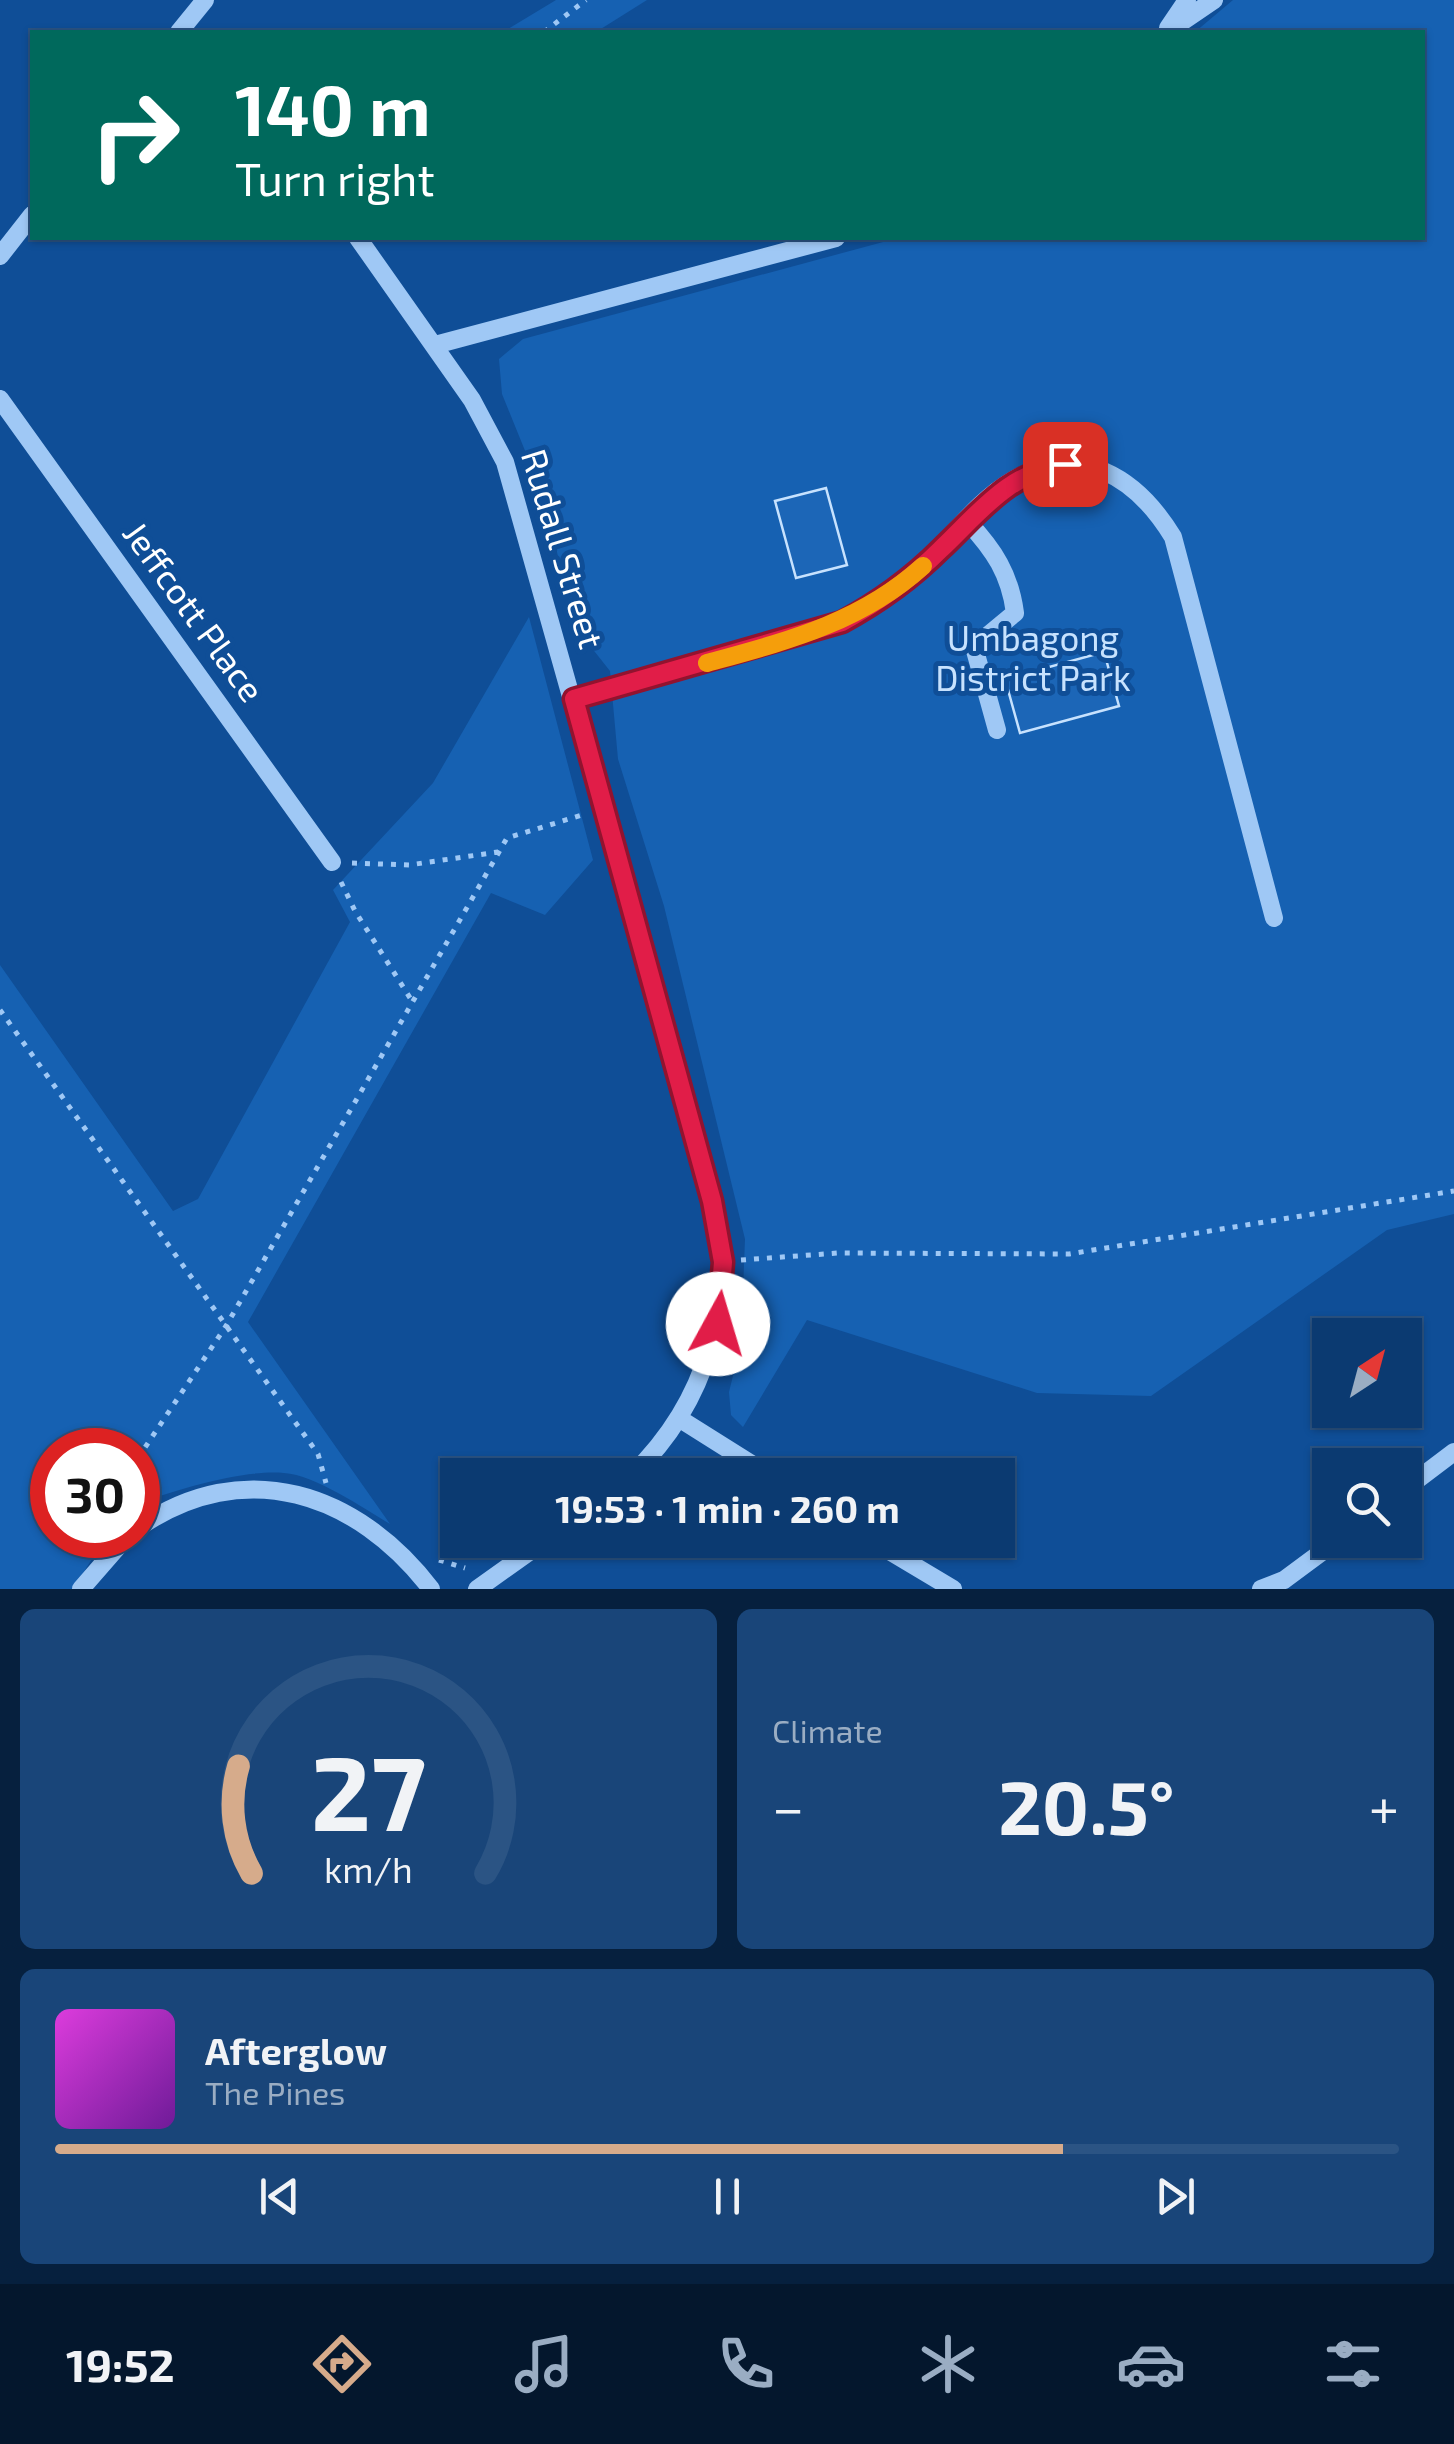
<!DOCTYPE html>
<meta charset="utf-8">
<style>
body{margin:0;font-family:"Exo 2",sans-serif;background:#194579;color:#f1f3f6;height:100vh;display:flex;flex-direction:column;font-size:38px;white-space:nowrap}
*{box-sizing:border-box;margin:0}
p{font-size:32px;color:#9aadc3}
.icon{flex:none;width:55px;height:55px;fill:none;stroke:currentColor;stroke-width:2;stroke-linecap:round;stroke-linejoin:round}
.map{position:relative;height:1589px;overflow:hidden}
.panel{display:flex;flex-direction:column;gap:20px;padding:20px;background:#06203e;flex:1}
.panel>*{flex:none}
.top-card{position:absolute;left:30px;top:30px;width:1395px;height:210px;border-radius:0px;box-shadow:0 2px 8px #0004,0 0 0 2px #2b5484;background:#00695c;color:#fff;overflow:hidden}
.needle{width:65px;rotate:36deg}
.controls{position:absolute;left:1312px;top:1318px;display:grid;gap:20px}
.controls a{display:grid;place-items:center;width:110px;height:110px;border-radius:0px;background:#0b3a71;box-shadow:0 2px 8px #0004,0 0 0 2px #2b5484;font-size:50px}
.speed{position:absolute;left:30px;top:1428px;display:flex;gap:20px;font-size:50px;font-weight:700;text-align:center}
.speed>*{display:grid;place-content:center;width:130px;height:130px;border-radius:50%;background:#0b3a71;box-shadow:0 2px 8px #0004,0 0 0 2px #2b5484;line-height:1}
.speed .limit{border:15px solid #d22;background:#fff;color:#111}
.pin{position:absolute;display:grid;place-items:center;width:85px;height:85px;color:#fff;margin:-42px;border-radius:20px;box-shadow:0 5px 15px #0006}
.me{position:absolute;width:110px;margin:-55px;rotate:6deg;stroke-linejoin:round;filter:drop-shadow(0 0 8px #0008)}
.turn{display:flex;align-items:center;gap:35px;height:210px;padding:0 40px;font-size:45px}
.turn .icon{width:130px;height:130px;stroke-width:2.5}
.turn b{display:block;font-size:70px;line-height:85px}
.big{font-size:75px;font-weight:700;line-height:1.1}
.panel .tile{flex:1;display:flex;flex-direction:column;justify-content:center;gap:15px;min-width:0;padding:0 35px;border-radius:15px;background:#194579}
.panel .dial{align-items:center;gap:0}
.dial svg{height:260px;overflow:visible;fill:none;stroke:#2b5484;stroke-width:7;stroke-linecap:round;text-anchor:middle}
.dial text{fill:#f1f3f6;stroke:none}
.song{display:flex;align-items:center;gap:30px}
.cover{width:120px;height:120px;border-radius:15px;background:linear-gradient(135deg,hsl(300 70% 55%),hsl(280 70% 35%))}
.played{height:10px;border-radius:5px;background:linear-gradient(90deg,#d6ab8b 75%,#2b5484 75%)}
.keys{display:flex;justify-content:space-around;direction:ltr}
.heat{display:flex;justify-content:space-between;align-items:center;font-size:55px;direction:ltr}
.panel .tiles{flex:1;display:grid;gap:20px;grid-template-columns:1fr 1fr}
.tile:last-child{grid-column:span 2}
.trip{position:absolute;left:440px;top:1458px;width:575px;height:100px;border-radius:0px;background:#0b3a71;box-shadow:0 2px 8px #0004,0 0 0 2px #2b5484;font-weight:700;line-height:100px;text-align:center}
.dock{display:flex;height:160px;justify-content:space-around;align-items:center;background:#04172d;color:#9aadc3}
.dock .icon{width:70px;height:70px}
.dock .current{color:#d6ab8b}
.dock b{font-size:45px;color:#f1f3f6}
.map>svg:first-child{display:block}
</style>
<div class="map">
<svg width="1454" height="1589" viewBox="0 0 1454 1589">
<rect width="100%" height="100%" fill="#0f4e97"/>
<path fill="#1661b2" d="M556,0H647L596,32H503Z
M1233,0H1454V1214L1387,1230L1151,1396L1037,1393L807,1320L743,1427L731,1415L729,1392L741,1343L745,1239L664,906L618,759L610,671L591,647L566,591L545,500L502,394L499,359L523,339L898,238H1422V32H1195Z
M529,617L593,860L545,915L491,893L248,1322L390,1524C363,1508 315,1475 284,1473C243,1469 177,1490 138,1503V1450H52V1535H107L73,1589H0V965L173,1211L198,1199L350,922L333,890L433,783Z"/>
<path fill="#1c66b7" stroke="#c7e2fe" stroke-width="2.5" d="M826,488L847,565L796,578L775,501Z
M1104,652L1119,706L1020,733L1005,679Z"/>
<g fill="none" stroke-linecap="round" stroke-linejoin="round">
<path stroke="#9fc8f5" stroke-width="5" stroke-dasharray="5 8" stroke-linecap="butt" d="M544,32L586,0
M352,863L409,865L498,852
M341,882L355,911L412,1001
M0,1010L318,1454L326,1483
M741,1260L838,1253L1069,1254L1454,1191
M138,1458L226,1326L507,838L582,815
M439,1560L465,1568"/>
<path stroke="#9fc8f5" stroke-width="18" d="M1168,28L1187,0
M179,32L205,0
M1167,32L1214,0
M358,238L472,400L505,462L713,1201C735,1304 708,1401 632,1475
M0,256L32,215
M435,345L836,238
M0,399L332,862
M967,521C994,550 1010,574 1015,613L974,647L997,730
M574,699L842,622C868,608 890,594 912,575C946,546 974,502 1013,480C1081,441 1137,478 1173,537L1274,918
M680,1419L769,1475
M1405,1489L1454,1452
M138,1528C244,1454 358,1493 431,1589
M871,1540L953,1589
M81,1589L128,1535
M477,1589L546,1540
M1261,1589L1284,1580L1338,1540"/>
</g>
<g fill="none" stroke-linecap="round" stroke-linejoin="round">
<defs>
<path id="route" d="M718,1324L723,1262L712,1201L574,699L842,622C879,602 911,579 941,549C981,511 1007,474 1065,464"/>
</defs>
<use href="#route" stroke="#92132f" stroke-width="25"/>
<use href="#route" stroke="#e11d48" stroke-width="18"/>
<path stroke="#f59e0b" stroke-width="18" d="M707,663C787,641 860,623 923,566"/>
</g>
<g text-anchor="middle" stroke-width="10" stroke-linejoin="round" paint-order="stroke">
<g font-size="35" fill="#fff" stroke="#0f4e97">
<text transform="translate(562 549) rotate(73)" y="12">Rudall Street</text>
<text transform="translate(193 612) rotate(54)" y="12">Jeffcott Place</text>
</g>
<g font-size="35" fill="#c7e2fe" stroke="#0f4e97">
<text x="1033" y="651">Umbagong<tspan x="1033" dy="40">District Park</tspan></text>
</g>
</g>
</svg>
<div class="controls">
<a><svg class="needle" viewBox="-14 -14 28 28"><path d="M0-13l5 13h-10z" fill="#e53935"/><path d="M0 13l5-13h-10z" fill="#9aadc3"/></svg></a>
<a><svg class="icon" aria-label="search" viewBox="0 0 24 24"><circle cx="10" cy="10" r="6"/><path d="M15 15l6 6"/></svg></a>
</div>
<div class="speed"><div class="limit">30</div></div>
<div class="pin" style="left:1065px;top:464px;background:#d93025"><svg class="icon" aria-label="arrive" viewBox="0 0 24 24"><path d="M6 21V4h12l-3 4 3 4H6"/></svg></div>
<svg class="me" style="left:718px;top:1324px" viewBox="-20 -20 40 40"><circle r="19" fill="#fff"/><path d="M0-13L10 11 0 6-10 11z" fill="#e11d48"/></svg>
<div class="trip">19:53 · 1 min · 260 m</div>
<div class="top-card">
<div class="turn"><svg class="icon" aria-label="right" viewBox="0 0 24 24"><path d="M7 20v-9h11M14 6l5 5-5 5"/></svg><div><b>140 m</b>Turn right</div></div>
</div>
</div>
<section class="panel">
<div class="tiles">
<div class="tile dial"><svg viewBox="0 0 100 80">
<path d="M14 69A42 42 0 1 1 86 69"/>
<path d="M14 69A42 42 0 0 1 10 36" stroke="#d6ab8b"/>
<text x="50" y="56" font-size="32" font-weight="700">27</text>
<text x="50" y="72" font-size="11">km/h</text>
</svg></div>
<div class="tile"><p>Climate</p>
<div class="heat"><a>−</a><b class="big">20.5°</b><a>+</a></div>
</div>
<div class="tile">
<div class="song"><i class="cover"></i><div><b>Afterglow</b><p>The Pines</p></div></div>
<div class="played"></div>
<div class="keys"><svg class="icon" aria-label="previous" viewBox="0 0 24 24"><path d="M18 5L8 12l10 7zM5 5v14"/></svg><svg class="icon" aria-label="pause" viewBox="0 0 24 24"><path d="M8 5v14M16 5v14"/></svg><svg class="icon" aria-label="next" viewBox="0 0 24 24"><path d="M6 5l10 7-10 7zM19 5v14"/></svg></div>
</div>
</div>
</section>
<nav class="dock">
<b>19:52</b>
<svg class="icon current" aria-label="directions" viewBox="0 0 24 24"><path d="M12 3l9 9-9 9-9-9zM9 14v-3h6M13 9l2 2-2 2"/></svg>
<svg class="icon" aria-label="music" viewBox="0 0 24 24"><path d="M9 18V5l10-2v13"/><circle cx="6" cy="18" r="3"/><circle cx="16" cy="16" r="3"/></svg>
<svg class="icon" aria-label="phone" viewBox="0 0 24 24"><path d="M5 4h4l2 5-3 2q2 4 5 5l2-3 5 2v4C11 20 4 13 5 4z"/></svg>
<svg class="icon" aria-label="climate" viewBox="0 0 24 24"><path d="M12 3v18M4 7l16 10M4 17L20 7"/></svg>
<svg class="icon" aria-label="car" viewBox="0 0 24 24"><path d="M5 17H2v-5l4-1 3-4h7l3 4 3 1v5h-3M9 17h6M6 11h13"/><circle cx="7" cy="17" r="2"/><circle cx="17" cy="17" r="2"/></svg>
<svg class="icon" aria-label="filters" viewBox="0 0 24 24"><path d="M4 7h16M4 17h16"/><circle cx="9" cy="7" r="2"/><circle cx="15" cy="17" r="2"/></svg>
</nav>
